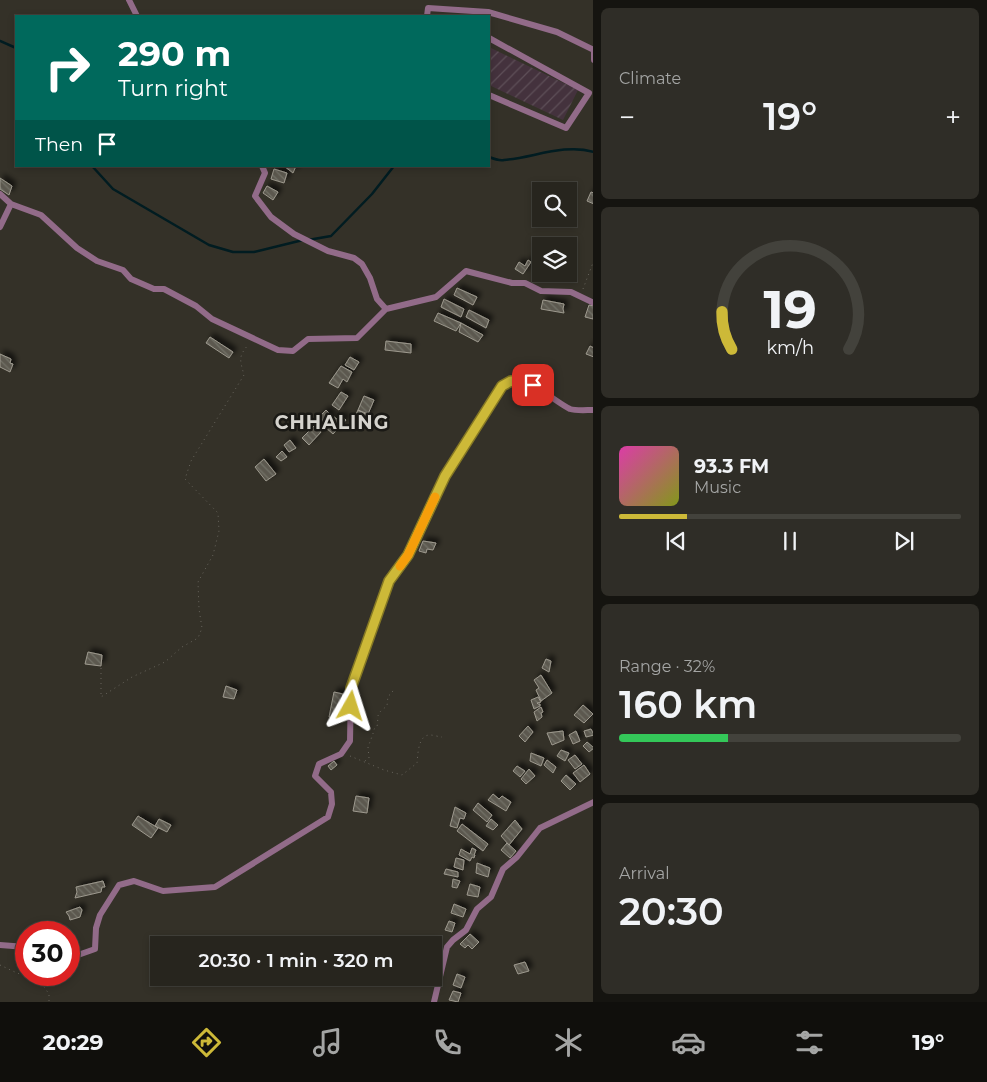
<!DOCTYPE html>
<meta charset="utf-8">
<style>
body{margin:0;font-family:Montserrat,sans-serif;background:#2f2d27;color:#f1f3f6;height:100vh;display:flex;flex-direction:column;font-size:19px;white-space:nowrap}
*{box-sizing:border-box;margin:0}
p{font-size:16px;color:#a4a5a4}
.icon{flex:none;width:28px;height:28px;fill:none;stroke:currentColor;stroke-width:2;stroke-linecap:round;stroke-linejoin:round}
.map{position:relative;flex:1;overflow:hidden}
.drawer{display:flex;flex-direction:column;gap:8px;padding:8px;background:#151410;width:394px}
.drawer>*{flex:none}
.hud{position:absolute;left:15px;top:15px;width:475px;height:152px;border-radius:0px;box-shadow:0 2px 8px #0003,0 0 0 1px #43423c;background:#00695c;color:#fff;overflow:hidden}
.tools{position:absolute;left:532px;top:182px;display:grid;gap:10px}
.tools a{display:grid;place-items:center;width:45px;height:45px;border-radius:0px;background:#27251e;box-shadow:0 2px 8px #0003,0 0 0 1px #43423c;font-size:25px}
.speed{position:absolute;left:15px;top:921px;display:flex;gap:10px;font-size:25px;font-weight:700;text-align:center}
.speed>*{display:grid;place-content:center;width:65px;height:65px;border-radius:50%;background:#27251e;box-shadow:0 2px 8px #0003,0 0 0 1px #43423c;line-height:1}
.speed .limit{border:8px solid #d22;background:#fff;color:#111}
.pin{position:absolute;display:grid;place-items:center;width:42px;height:42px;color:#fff;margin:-21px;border-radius:10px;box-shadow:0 2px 8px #0006}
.me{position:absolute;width:55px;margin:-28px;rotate:6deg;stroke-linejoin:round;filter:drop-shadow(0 0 4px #0008)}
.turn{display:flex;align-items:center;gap:18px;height:105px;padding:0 20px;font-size:22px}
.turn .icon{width:65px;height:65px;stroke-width:2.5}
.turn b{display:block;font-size:35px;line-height:42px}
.then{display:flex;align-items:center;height:48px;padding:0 20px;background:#0003;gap:10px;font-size:19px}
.big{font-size:38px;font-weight:600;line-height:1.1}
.drawer .card{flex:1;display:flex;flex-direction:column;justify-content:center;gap:8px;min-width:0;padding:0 18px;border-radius:8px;background:#2f2d27}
.drawer .dial{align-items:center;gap:0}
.dial svg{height:130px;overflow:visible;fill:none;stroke:#43423c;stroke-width:7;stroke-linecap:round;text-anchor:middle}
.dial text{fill:#f1f3f6;stroke:none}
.song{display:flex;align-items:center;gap:15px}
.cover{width:60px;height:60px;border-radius:8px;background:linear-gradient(135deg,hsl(320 70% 55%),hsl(70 70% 35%))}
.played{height:5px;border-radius:2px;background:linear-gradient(90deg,#cdb938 20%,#43423c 20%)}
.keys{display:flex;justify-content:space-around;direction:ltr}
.heat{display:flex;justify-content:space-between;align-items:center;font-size:28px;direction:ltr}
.charge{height:8px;border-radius:4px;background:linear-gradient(90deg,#34c759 32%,#43423c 0)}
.trip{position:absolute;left:150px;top:936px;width:292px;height:50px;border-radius:0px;background:#27251e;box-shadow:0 2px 8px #0003,0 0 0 1px #43423c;font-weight:600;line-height:50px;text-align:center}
.dock{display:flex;height:80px;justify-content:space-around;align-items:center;background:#100f0c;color:#a4a5a4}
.dock .icon{width:35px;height:35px}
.dock .on{color:#cdb938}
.dock b{font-size:22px;color:#f1f3f6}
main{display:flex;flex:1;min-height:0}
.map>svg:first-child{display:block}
</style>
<main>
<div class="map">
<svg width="594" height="1002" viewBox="0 0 594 1002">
<defs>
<pattern id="industrial-furrows" width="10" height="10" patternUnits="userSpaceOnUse" patternTransform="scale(1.25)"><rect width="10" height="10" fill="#44323d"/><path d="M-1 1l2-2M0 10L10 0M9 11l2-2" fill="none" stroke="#5e4f58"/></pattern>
<pattern id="building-back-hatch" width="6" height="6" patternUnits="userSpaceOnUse" patternTransform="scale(1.25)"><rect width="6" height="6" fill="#5c594f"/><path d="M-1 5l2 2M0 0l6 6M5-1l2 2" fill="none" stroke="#727067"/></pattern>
<filter id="shadow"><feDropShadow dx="4" dy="-4" stdDeviation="2.5" flood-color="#0009"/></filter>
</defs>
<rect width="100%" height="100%" fill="#343128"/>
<path fill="url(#industrial-furrows)" d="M489,47L578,90L563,120L489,85Z"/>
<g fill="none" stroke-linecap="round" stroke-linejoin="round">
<path stroke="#011c21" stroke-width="2.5" d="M0,41L16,48
M489,157C494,159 499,161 504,160C532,158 565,143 594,152
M92,166L113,189L209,245L233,252H254L303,240
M308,240L331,236L372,194L394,166"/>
</g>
<path fill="url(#building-back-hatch)" stroke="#9d998e" filter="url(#shadow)" d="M284,166H296L293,173Z
M274,169L287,173L284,183L271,179Z
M0,178L12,186L9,195L0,189Z
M267,186L278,192L273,200L263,193Z
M591,192L594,193V204L587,201Z
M528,260L531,262L523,274L515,269L519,262L525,266Z
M457,288L477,297L473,305L454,295Z
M444,299L464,309L461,317L441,307Z
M543,300L564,304L563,309L564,313L541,309Z
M589,305L594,306L593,319L585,317Z
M469,310L489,320L486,328L466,317Z
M438,313L461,323L456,331L434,321Z
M461,323L483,335L478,342L459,332Z
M210,337L233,352L229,358L206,343Z
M386,341L411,344V353L385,350Z
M590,346L594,348V357L586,354Z
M0,354L11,359L10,363L13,364L10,372L0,367Z
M350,357L359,362L354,370L345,365Z
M341,366L352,372L347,382L343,379L338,388L329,383Z
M341,392L348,396L339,410L332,405Z
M364,396L374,400L368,414L358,410Z
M326,410L332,416L320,428L314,422Z
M358,410L367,415L360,428L352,423Z
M341,415L346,420L333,434L325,427L334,417L337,419Z
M315,425L321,432L309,445L302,438Z
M290,440L296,448L289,452L284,445Z
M282,451L287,457L281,461L276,457Z
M264,459L276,474L266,481L255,467Z
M423,541L436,543L433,550L427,549L426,553L419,551Z
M88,652L102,655L101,666L85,664Z
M546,659L551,661L549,672L542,668Z
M541,675L552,693L541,701L536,690L539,688L534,680Z
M226,686L237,690L234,699L223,697Z
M334,692L343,694L338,719L329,717Z
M538,697L541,702L537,703L538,704H540V706L534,709L531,700Z
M583,705L593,714L584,723L574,715Z
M541,707L543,712L541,713L542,717L537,721L534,712Z
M528,726L533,732L525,742L519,736Z
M591,729L594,735L586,737L584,731Z
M563,731L564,740L552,745L547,733Z
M576,731L580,741L573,744L569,735Z
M587,742L594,748L589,752L583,746Z
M561,750L569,753L565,761L557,756Z
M531,753L544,758L541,766L530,761Z
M575,755L582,764L575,769L568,760Z
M547,760L556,767L553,773L544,765Z
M334,761L337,765L331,770L328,766Z
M584,765L590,774L580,782L573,773Z
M517,766L525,771L520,777L513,771Z
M529,769L535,776L526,784L521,779Z
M566,775L576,784L570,790L561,781Z
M493,794L499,799L502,796L511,802L506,811L488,800Z
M356,796L369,798L367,813L353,811Z
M478,803L492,815L487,822L473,810Z
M455,807L466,813L464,819L460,818L457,828L450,826Z
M138,816L158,828L151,838L132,825Z
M159,819L171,825L167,832L155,826Z
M491,819L498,825L493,830L486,826Z
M515,820L522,829L509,845L501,836Z
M462,824L488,844L483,851L457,831Z
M507,843L516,851L510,858L501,850Z
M472,848L476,850L474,855H475L474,858L472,857L470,861L459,855L461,849L470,854Z
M456,858L464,860L463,870L454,867Z
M477,863L490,868L488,877L476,873Z
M446,869L458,872V877L444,874Z
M453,879L460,881L457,888L452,887Z
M103,881L105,887H102L101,892L75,898L77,892L76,887Z
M470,884L480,887L478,897L467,895Z
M454,904L466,909L463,917L451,913Z
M80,907L82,910L80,917L70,920L69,916L66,912Z
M449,921L455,923L452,932L445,930Z
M470,934L479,942L472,949L468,945L465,948L460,944Z
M525,962L529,971L518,974L514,965Z
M457,974L465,977L461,988L453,985Z
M453,991L461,993L458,1002L449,1000Z"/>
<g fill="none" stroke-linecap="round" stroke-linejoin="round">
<path stroke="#68655d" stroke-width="1" stroke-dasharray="1 4" stroke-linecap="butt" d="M583,289L594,260
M101,668V697L132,677L165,662L182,647L198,638L202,628L199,609L198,582L213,555L219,531L218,513L185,479L191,461L244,375C240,360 238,357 248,345
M350,756L384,770L402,775L417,763C418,754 418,735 430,735C434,735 439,737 442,737
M365,761L369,758L368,747L373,734V730L377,727C379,714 375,715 387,706L388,696L391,694L394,689
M0,965L17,973L40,981L49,994V1002"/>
<path stroke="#926b89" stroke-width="6" d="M129,0L137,16
M427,16L428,8L488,12L557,32L594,50V60
M489,38L589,93L566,128L489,95
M262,166L265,173L255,196L271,217L294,234L328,251L354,258L362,264L370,278L377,299L386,309
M0,194L11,204L0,227
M11,204L41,215L77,248L97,261L123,270L131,279L154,289H164L196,306L212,319L278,350L293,351L308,339L357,338L386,309L436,297L466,271L512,283H525L541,291L571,292L594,303
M0,945L26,947
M69,953L78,955L95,949L96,928L100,915L119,885L134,881L163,891L215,887L328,817L332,804L331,792L315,776L319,764L341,754L350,741L351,688L389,581L408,555L445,476L502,386C528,372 548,398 570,409C576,411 586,410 594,410
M434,1002L447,947L453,940L466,930L477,909L491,897L503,869L517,857L540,828L594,802"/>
</g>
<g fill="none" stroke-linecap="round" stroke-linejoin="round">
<defs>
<path id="route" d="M351,706V688L389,581L408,555L445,476L502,386L511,381L533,385"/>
</defs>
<use href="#route" stroke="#857824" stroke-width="12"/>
<use href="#route" stroke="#cdb938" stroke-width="9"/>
<path stroke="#f59e0b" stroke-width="9" d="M400,566L408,555L435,497"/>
</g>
<g text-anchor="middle" stroke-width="5" stroke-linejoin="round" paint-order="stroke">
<g font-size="19" font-weight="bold" letter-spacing="1" fill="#d5d3cd" stroke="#1a1915">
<text x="332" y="429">CHHALING</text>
</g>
</g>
</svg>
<div class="tools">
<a><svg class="icon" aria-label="search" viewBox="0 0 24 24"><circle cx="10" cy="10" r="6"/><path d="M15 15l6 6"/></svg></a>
<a><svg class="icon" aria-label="layers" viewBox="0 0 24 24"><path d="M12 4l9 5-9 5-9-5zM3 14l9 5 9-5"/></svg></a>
</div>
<div class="speed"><div class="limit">30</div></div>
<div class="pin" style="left:533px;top:385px;background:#d93025"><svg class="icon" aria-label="arrive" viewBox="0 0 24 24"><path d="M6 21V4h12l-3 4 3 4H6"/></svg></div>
<svg class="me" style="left:351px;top:706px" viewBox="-20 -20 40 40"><path d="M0-17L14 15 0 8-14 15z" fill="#cdb938" stroke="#fff" stroke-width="4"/></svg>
<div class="trip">20:30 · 1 min · 320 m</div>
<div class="hud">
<div class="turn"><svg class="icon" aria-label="right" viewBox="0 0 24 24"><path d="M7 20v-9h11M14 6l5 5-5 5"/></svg><div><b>290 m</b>Turn right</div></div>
<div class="then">Then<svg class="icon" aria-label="arrive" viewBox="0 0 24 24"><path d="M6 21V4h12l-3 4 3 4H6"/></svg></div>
</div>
</div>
<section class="drawer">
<div class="card"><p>Climate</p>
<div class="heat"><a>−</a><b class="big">19°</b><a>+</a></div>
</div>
<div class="card dial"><svg viewBox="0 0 100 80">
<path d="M14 69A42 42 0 1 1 86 69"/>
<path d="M14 69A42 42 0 0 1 8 46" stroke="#cdb938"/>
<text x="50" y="56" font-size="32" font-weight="700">19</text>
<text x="50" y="72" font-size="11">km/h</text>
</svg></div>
<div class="card">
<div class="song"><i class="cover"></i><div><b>93.3 FM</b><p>Music</p></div></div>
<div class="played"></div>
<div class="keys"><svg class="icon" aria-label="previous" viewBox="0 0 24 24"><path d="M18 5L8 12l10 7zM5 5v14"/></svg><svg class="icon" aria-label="pause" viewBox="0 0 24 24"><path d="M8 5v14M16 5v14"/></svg><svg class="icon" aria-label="next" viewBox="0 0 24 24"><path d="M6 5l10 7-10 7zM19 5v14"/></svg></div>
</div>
<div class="card"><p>Range · 32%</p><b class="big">160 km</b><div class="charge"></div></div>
<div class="card"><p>Arrival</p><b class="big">20:30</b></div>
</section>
</main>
<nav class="dock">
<b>20:29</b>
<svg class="icon on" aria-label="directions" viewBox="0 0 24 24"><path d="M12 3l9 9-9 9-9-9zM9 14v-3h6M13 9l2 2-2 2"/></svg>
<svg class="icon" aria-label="music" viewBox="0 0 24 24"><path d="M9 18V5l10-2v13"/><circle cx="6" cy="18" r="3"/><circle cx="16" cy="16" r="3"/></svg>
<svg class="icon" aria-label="phone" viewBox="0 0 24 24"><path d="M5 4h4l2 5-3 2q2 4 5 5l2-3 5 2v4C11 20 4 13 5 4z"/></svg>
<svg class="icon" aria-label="climate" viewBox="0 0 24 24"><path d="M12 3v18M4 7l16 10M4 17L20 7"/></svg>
<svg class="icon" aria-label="car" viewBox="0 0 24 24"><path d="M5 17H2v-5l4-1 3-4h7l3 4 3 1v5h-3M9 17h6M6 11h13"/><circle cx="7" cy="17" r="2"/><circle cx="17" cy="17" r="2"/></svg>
<svg class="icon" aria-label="filters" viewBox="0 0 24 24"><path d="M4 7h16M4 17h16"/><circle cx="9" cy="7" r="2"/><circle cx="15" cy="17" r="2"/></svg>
<b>19°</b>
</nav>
